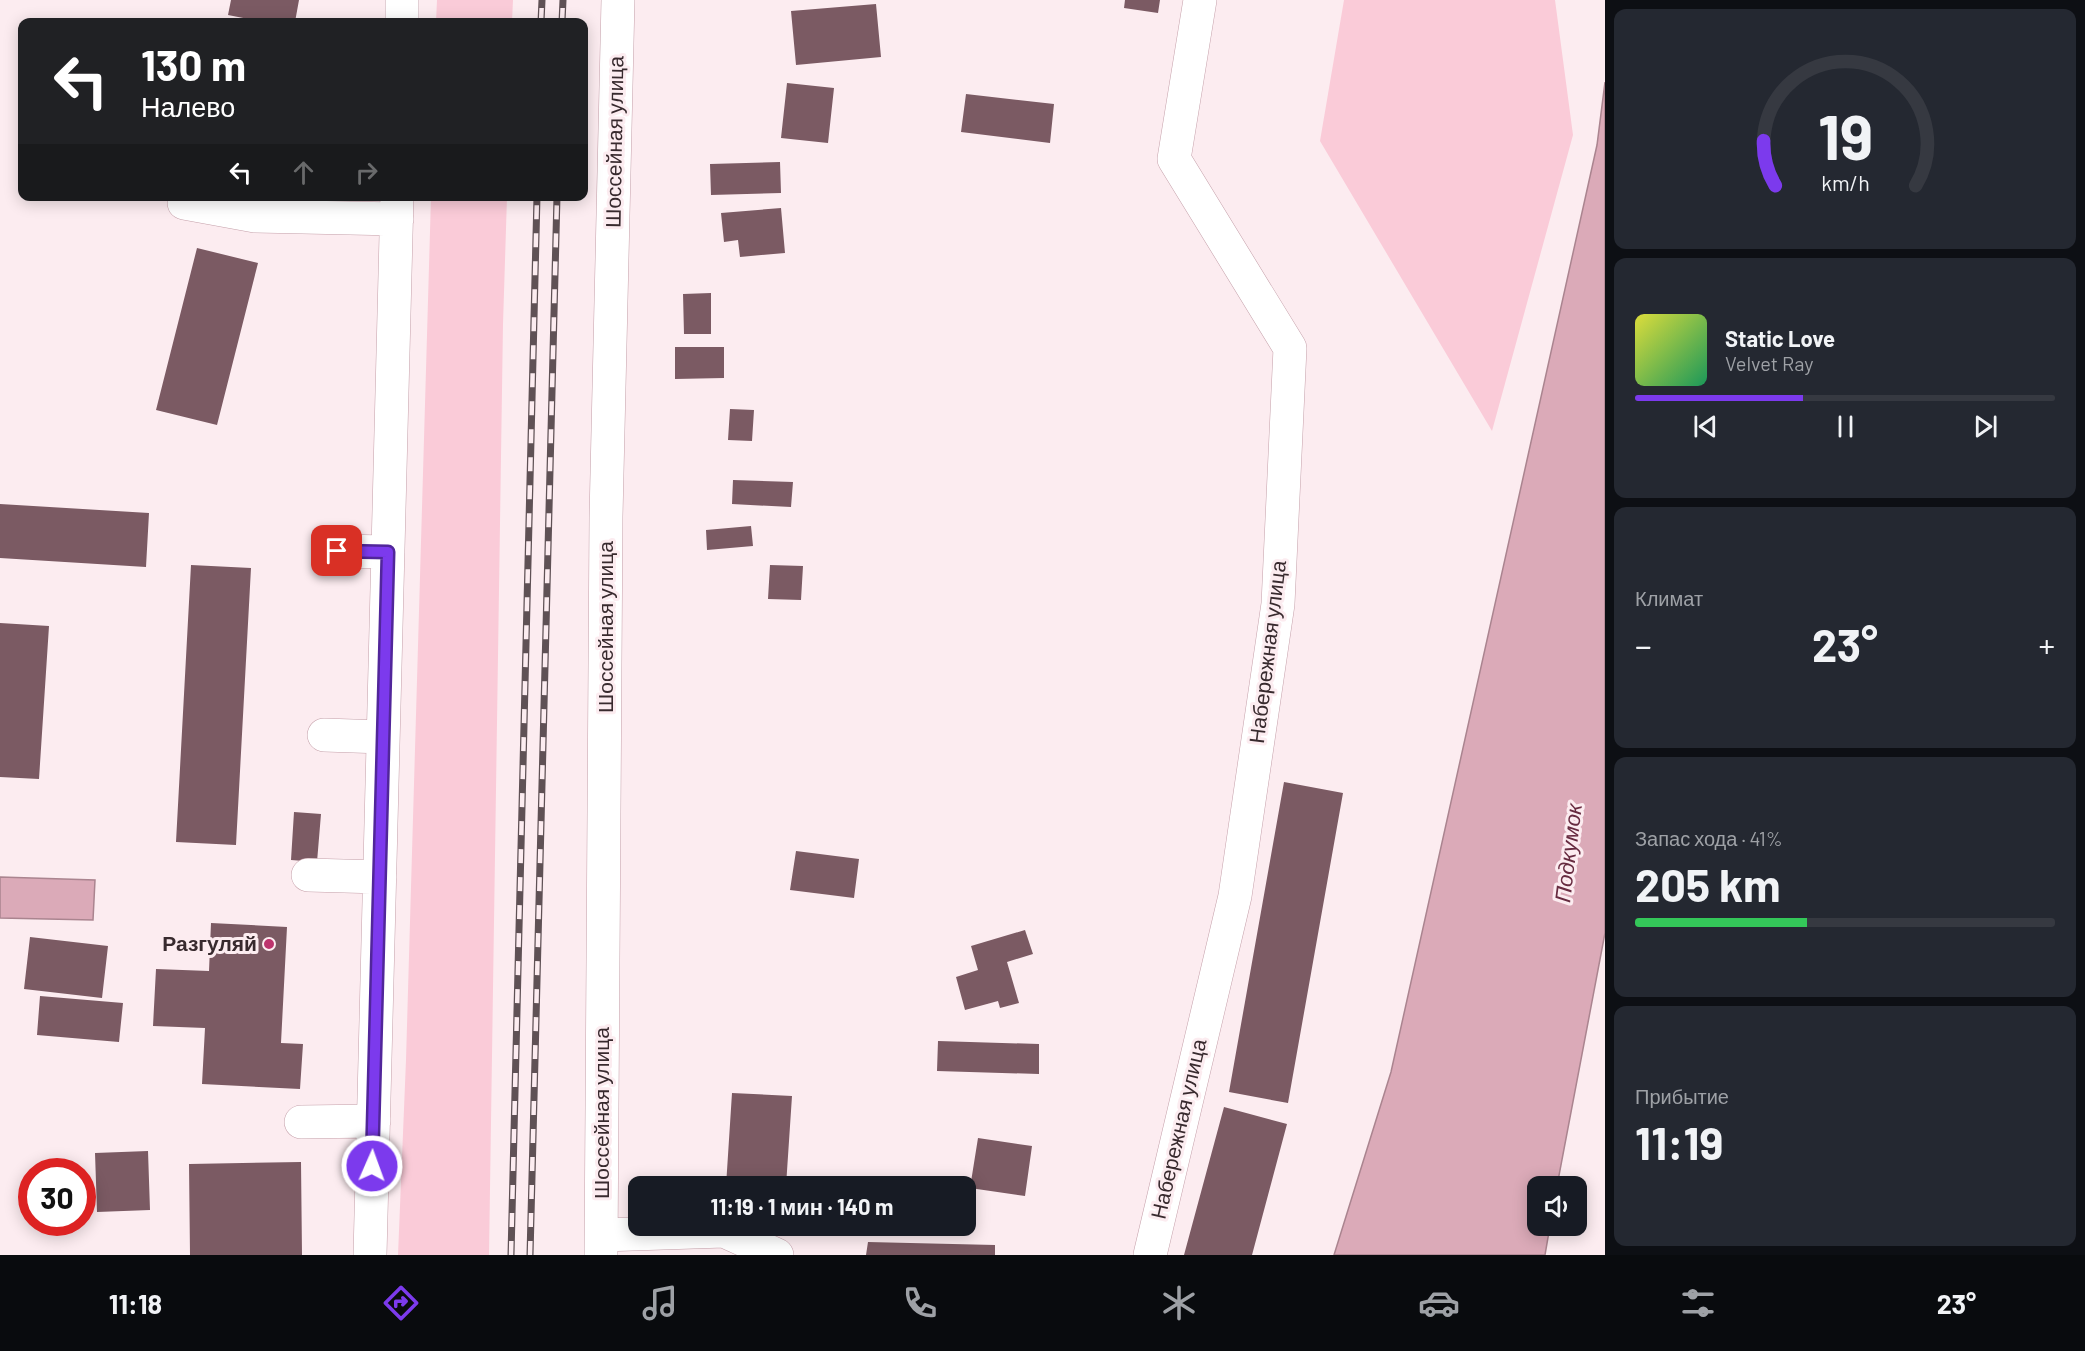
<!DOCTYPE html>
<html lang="ru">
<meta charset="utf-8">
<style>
body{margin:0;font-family:Barlow,sans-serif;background:#242831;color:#f1f3f6;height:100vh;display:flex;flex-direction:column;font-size:22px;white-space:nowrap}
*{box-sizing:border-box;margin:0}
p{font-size:20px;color:#9ea1a6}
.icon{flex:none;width:33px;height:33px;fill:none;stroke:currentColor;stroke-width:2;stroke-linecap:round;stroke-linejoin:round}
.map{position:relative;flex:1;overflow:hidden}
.panel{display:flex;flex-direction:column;gap:9px;padding:9px;background:#0d0f14;width:480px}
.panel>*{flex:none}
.guide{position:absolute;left:18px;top:18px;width:570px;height:183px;border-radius:12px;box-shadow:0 3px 15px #0003;background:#202124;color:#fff;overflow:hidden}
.controls{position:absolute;left:1527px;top:1176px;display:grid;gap:12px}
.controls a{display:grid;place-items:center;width:60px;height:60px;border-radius:12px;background:#171b24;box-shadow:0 3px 15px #0003;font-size:30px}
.speed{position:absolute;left:18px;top:1158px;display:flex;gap:12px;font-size:30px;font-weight:700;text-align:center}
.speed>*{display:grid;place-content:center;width:78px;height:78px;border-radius:50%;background:#171b24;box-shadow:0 3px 15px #0003;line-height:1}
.speed .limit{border:9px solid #d22;background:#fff;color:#111}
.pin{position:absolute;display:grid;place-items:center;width:51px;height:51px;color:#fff;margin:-26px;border-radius:12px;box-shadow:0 3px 9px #0006}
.me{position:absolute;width:66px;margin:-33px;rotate:2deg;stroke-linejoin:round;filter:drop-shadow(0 0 4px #0008)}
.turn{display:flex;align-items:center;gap:21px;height:126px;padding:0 24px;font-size:27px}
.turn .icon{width:78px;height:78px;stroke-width:2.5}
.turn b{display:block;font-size:42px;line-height:51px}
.lanes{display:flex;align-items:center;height:57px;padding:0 24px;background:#0003;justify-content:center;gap:30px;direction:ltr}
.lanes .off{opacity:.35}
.big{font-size:45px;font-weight:700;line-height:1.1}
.panel .widget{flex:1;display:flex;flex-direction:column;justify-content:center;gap:9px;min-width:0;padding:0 21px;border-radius:12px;background:#242831}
.panel .dial{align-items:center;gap:0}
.dial svg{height:156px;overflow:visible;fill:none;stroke:#363941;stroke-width:7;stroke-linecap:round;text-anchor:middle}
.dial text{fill:#f1f3f6;stroke:none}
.song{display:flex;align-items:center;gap:18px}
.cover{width:72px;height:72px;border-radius:9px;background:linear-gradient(135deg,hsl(60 70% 55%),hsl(150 70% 35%))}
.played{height:6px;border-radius:3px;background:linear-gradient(90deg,#7c3aed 40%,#363941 40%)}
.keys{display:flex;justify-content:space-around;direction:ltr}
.heat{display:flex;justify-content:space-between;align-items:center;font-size:33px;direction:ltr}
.charge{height:9px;border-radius:4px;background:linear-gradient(90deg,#34c759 41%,#363941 0)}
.trip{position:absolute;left:628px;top:1176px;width:348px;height:60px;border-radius:12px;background:#171b24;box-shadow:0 3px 15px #0003;font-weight:700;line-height:60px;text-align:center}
.menu{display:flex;height:96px;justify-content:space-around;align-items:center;background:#090b0e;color:#9ea1a6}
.menu .icon{width:42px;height:42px}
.menu .on{color:#7c3aed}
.menu b{font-size:27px;color:#f1f3f6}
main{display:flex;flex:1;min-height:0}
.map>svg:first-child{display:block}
</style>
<main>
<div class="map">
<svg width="1605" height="1255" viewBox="0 0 1605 1255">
<rect width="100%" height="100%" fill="#fcecf0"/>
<path fill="#facbd8" d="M437,0H513L512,22H436Z
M1344,0H1555L1573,135L1492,431L1320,141Z
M431,197H507L503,324L489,1255H398L406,1060Z"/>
<path fill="#dbaab8" stroke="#aa848f" stroke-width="1.5" d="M1605,82V933L1557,1186H1538V1226H1550L1545,1255H1334L1391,1072L1597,145Z
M0,877L95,880L93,920L0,918Z"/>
<path fill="#7b5a63" d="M231,0H299L295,22H264L228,15Z
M1125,0H1160L1158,13L1124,8Z
M876,4L881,57L796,65L791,11Z
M787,83L834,88L828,143L781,138Z
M966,94L1054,104L1050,143L961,132Z
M780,162L781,193L711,195L710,164Z
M781,208L785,253L740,257L738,240L724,242L721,213Z
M197,248L258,263L217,425L156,410Z
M711,293V334H684L683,294Z
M675,347H724V378L675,379Z
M730,409L754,410L752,441L728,440Z
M733,480L793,482L791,507L732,504Z
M0,504L149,513L146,567L0,558Z
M751,526L753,546L707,550L706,530Z
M191,565L251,568L236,845L176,842Z
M770,565L803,566L801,600L768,599Z
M0,623L49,626L39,779L0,777Z
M1284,782L1343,793L1288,1103L1229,1092Z
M294,812L321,814L317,862L291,860Z
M796,851L859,859L854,898L790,890Z
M211,923L287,927L281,1043L303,1044L300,1089L202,1084L205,1028L153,1026L156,969L209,971Z
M1025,930L1033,954L1007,962L1019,1003L1000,1008L998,1001L965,1010L956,977L978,970L971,946Z
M30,937L108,946L102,998L24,989Z
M40,996L123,1003L119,1042L37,1035Z
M938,1041L1039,1044V1074L937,1071Z
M732,1093L792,1096L786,1186H726Z
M1224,1107L1287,1124L1252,1255H1184Z
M978,1138L1032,1146L1025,1196L970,1188Z
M148,1151L150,1210L97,1212L95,1153Z
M301,1162L302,1255H190L189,1164Z
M868,1242L995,1245V1255H866Z"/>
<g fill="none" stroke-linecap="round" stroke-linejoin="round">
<defs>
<path id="minor" d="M402,22V0
M184,203L255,216L397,219
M337,551L388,552
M324,735L383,737
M308,875L380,877
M301,1122L374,1121
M602,1235L724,1231L777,1255
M370,1255L397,196
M1150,1255L1235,896L1278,604L1290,348L1174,159L1200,0"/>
<path id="major" d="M601,1255L606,517L618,0"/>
</defs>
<use href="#minor" stroke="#c5a0aa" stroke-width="34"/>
<use href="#major" stroke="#c5a0aa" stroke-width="34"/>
<use href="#minor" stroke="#fff" stroke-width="33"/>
<use href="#major" stroke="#fff" stroke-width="33"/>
<defs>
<path id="rail" d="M541,22L542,0
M562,22L563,0
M511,1255L537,196
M530,1255L557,196"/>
</defs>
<use href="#rail" stroke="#5f5155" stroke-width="7"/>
<use href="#rail" stroke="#fcecf0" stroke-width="4.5" stroke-dasharray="14" stroke-linecap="butt"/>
</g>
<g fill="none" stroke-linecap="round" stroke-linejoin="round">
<defs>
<path id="route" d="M337,551L388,552L372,1166"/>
</defs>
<use href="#route" stroke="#51269a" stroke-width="15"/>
<use href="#route" stroke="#7c3aed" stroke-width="10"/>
</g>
<circle fill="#bd336d" stroke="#fcecf0" stroke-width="2" cx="269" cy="944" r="6"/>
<g text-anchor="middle" stroke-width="6" stroke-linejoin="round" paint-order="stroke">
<g font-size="21" fill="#382a2e" stroke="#fcecf0">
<text transform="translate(615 142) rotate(-89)" y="7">Шоссейная улица</text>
<text transform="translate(606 627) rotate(-90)" y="7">Шоссейная улица</text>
<text transform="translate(1268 652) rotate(-83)" y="7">Набережная улица</text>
<text transform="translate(602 1113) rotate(-90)" y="7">Шоссейная улица</text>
<text transform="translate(1179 1129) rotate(-77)" y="7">Набережная улица</text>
</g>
<g font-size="21" font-weight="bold" fill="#382a2e" stroke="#fcecf0" text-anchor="end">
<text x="257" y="951">Разгуляй</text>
</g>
<g font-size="22" font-style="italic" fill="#672b40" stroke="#fcecf0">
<text transform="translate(1568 853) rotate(-83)" y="8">Подкумок</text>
</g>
</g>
</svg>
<div class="controls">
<a><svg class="icon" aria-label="sound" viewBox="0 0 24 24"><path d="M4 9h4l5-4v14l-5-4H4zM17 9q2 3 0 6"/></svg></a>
</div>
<div class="speed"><div class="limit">30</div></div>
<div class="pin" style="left:337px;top:551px;background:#d93025"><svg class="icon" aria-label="arrive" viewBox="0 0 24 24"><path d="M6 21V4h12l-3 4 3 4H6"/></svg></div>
<svg class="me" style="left:372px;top:1166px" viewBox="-20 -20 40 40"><circle r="17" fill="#7c3aed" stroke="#fff" stroke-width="3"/><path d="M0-11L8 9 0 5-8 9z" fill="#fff"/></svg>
<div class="trip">11:19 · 1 мин · 140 m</div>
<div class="guide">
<div class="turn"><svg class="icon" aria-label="left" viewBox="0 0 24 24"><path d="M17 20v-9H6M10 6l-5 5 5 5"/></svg><div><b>130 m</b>Налево</div></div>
<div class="lanes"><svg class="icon" aria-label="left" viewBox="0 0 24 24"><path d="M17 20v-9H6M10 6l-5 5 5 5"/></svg><svg class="icon off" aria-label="ahead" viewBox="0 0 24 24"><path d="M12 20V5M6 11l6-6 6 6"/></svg><svg class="icon off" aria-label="right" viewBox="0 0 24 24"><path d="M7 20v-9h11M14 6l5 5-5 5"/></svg></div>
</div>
</div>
<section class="panel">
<div class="widget dial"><svg viewBox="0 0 100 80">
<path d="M14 69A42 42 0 1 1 86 69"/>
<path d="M14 69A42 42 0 0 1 8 46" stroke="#7c3aed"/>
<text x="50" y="56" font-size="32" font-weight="700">19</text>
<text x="50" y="72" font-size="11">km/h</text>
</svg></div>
<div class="widget">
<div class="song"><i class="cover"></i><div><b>Static Love</b><p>Velvet Ray</p></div></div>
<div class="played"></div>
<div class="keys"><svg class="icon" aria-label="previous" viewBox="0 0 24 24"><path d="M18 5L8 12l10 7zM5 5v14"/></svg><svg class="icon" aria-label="pause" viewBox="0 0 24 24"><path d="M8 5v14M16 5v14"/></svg><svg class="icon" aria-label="next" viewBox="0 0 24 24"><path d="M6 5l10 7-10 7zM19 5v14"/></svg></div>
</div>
<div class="widget"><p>Климат</p>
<div class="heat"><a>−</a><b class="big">23°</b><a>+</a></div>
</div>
<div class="widget"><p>Запас хода · 41%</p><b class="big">205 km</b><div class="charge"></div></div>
<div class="widget"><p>Прибытие</p><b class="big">11:19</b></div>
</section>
</main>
<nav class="menu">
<b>11:18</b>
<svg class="icon on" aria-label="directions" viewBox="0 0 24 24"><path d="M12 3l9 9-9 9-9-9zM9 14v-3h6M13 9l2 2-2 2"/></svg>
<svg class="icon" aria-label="music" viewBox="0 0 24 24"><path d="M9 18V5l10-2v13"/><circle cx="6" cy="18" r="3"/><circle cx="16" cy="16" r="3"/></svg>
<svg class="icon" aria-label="phone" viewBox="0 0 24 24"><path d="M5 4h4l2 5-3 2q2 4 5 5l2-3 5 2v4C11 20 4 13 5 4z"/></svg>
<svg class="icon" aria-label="climate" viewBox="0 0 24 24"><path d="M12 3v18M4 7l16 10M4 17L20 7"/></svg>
<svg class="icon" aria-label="car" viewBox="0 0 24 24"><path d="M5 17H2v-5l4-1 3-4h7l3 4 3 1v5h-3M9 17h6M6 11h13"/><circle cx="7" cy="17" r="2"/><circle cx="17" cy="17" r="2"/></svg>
<svg class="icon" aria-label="filters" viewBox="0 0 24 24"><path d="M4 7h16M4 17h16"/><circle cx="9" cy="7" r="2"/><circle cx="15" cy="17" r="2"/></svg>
<b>23°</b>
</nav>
